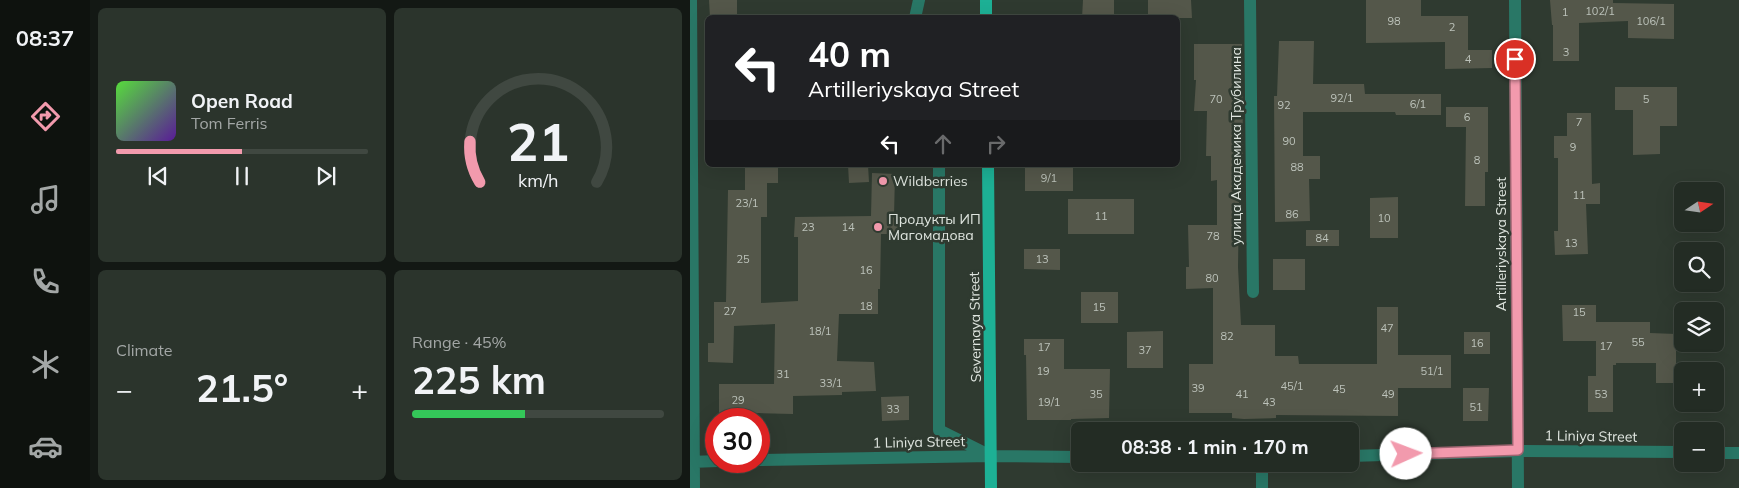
<!DOCTYPE html>
<meta charset="utf-8">
<style>
body{margin:0;font-family:Mulish,sans-serif;background:#2b342c;color:#f1f3f6;height:100vh;display:flex;flex-direction:column;font-size:19px;white-space:nowrap}
*{box-sizing:border-box;margin:0}
p{font-size:16px;color:#a3a7a6}
.icon{flex:none;width:28px;height:28px;fill:none;stroke:currentColor;stroke-width:2;stroke-linecap:round;stroke-linejoin:round}
.map{position:relative;flex:1;overflow:hidden}
.details{display:flex;flex-direction:column;gap:8px;padding:8px;background:#131814;width:600px}
.details>*{flex:none}
.hud{position:absolute;left:15px;top:15px;width:475px;height:152px;border-radius:8px;box-shadow:0 5px 20px #0002,0 0 0 1px #404841;background:#202124;color:#fff;overflow:hidden}
.needle{width:32px;rotate:77deg}
.buttons{position:absolute;left:984px;top:182px;display:grid;gap:10px}
.buttons a{display:grid;place-items:center;width:50px;height:50px;border-radius:8px;background:#232c24;box-shadow:0 5px 20px #0002,0 0 0 1px #404841;font-size:25px}
.speed{position:absolute;left:15px;top:408px;display:flex;gap:10px;font-size:25px;font-weight:700;text-align:center}
.speed>*{display:grid;place-content:center;width:65px;height:65px;border-radius:50%;background:#232c24;box-shadow:0 5px 20px #0002,0 0 0 1px #404841;line-height:1}
.speed .limit{border:8px solid #d22;background:#fff;color:#111}
.pin{position:absolute;display:grid;place-items:center;width:42px;height:42px;color:#fff;margin:-21px;border:2px solid #fff;border-radius:50%;box-shadow:0 1px 5px #0007}
.me{position:absolute;width:55px;margin:-28px;rotate:88deg;stroke-linejoin:round;filter:drop-shadow(0 0 4px #0008)}
.turn{display:flex;align-items:center;gap:18px;height:105px;padding:0 20px;font-size:22px}
.turn .icon{width:65px;height:65px;stroke-width:2.5}
.turn b{display:block;font-size:35px;line-height:42px}
.lanes{display:flex;align-items:center;height:48px;padding:0 20px;background:#0003;justify-content:center;gap:25px;direction:ltr}
.lanes .off{opacity:.35}
.big{font-size:38px;font-weight:700;line-height:1.1}
.details .card{flex:1;display:flex;flex-direction:column;justify-content:center;gap:8px;min-width:0;padding:0 18px;border-radius:8px;background:#2b342c}
.details .dial{align-items:center;gap:0}
.dial svg{height:130px;overflow:visible;fill:none;stroke:#404841;stroke-width:7;stroke-linecap:round;text-anchor:middle}
.dial text{fill:#f1f3f6;stroke:none}
.song{display:flex;align-items:center;gap:15px}
.cover{width:60px;height:60px;border-radius:8px;background:linear-gradient(135deg,hsl(110 70% 55%),hsl(270 70% 35%))}
.played{height:5px;border-radius:2px;background:linear-gradient(90deg,#f29aad 50%,#404841 50%)}
.keys{display:flex;justify-content:space-around;direction:ltr}
.heat{display:flex;justify-content:space-between;align-items:center;font-size:28px;direction:ltr}
.charge{height:8px;border-radius:4px;background:linear-gradient(90deg,#34c759 45%,#404841 0)}
.details .tiles{flex:1;display:grid;gap:8px;grid-template-columns:repeat(2,1fr)}
.trip{position:absolute;left:381px;top:422px;width:288px;height:50px;border-radius:8px;background:#232c24;box-shadow:0 5px 20px #0002,0 0 0 1px #404841;font-weight:700;line-height:50px;text-align:center}
main{display:flex;flex:1;min-height:0}
.menu{display:flex;flex-direction:column;width:90px;justify-content:space-around;align-items:center;background:#0e120e;color:#a3a7a6}
.menu .icon{width:35px;height:35px}
.menu .active{color:#f29aad}
.menu b{font-size:22px;color:#f1f3f6}
.map>svg:first-child{display:block}
</style>
<main>
<nav class="menu">
<b>08:37</b>
<svg class="icon active" aria-label="directions" viewBox="0 0 24 24"><path d="M12 3l9 9-9 9-9-9zM9 14v-3h6M13 9l2 2-2 2"/></svg>
<svg class="icon" aria-label="music" viewBox="0 0 24 24"><path d="M9 18V5l10-2v13"/><circle cx="6" cy="18" r="3"/><circle cx="16" cy="16" r="3"/></svg>
<svg class="icon" aria-label="phone" viewBox="0 0 24 24"><path d="M5 4h4l2 5-3 2q2 4 5 5l2-3 5 2v4C11 20 4 13 5 4z"/></svg>
<svg class="icon" aria-label="climate" viewBox="0 0 24 24"><path d="M12 3v18M4 7l16 10M4 17L20 7"/></svg>
<svg class="icon" aria-label="car" viewBox="0 0 24 24"><path d="M5 17H2v-5l4-1 3-4h7l3 4 3 1v5h-3M9 17h6M6 11h13"/><circle cx="7" cy="17" r="2"/><circle cx="17" cy="17" r="2"/></svg>
</nav>
<section class="details">
<div class="tiles">
<div class="card">
<div class="song"><i class="cover"></i><div><b>Open Road</b><p>Tom Ferris</p></div></div>
<div class="played"></div>
<div class="keys"><svg class="icon" aria-label="previous" viewBox="0 0 24 24"><path d="M18 5L8 12l10 7zM5 5v14"/></svg><svg class="icon" aria-label="pause" viewBox="0 0 24 24"><path d="M8 5v14M16 5v14"/></svg><svg class="icon" aria-label="next" viewBox="0 0 24 24"><path d="M6 5l10 7-10 7zM19 5v14"/></svg></div>
</div>
<div class="card dial"><svg viewBox="0 0 100 80">
<path d="M14 69A42 42 0 1 1 86 69"/>
<path d="M14 69A42 42 0 0 1 8 44" stroke="#f29aad"/>
<text x="50" y="56" font-size="32" font-weight="700">21</text>
<text x="50" y="72" font-size="11">km/h</text>
</svg></div>
<div class="card"><p>Climate</p>
<div class="heat"><a>−</a><b class="big">21.5°</b><a>+</a></div>
</div>
<div class="card"><p>Range · 45%</p><b class="big">225 km</b><div class="charge"></div></div>
</div>
</section>
<div class="map">
<svg width="1049" height="488" viewBox="0 0 1049 488">
<rect width="100%" height="100%" fill="#2f3a30"/>
<path fill="#54574a" d="M19,0H47V18H20Z
M393,0H424V18H392Z
M458,0H501L502,18H458Z
M676,0H731V16H778V50H802V68L755,69V42L676,43Z
M860,0H923V3L984,4V39L938,38V21L889,23V61H863V25H862Z
M589,41H624L623,84H674L675,94H751V115H706L705,112H613V156H630V179H619L620,221L585,222L584,96H587Z
M504,44H552L553,157H548L546,200H549L548,267L551,325H585V356H608L609,364H687V307H708V355H761V388H708V416L586,415V418L554,419L542,418V413H499V364H523V288L496,289V267H499L498,225H527V180L521,181V156H516L517,111H504L506,80H504Z
M925,87H987V126H970V154L943,155V110H925Z
M756,107H798V172H795V206H775L776,127H756Z
M877,113H901L902,184L910,183V204H896L898,254L865,255L864,231H868V158H864V136H877Z
M55,165H88V183H77V217H71V303L108,301V237H104L105,217L181,216L182,173L205,174L204,216H208L209,234H191L190,289H188V314H149L147,361L184,362L186,391L152,392V395L103,396V414L67,413V417H29V384H84L85,324L44,326L43,363L18,362V343H24V302H36L38,190H55Z
M158,165H178L179,182L159,183Z
M335,165H383V191H335Z
M708,197V238H680V198Z
M378,199H444V234H378Z
M616,230H649V246H616Z
M334,249H370V270L334,269Z
M583,259H615V290H583Z
M391,292H428V323H391Z
M872,305H906V322H960V333L986,334V383H966V363H926V365H923V412H898V376H906V341H873Z
M473,331V368H437V332Z
M774,332H800V354H774Z
M334,339H374V369H420L419,418L381,419V420H337L336,355H334Z
M773,388H799L798,421H773Z
M219,396V420L192,421L191,397Z"/>
<g fill="none" stroke-linecap="round" stroke-linejoin="round">
<path stroke="#297766" stroke-width="12" d="M1,0L4,488
M560,0L563,292
M825,0L828,488
M225,18L229,0
M249,165V430L301,456
M1025,453H1049
M660,456L828,451L992,452
M69,460L301,456L390,457
M0,462L28,461
M572,464V488"/>
<path stroke="#1db095" stroke-width="12" d="M296,0V18
M298,165L301,488"/>
</g>
<g fill="none" stroke-linecap="round" stroke-linejoin="round">
<defs>
<path id="route" d="M716,454L828,450L825,59"/>
</defs>
<use href="#route" stroke="#9d6470" stroke-width="12"/>
<use href="#route" stroke="#f29aad" stroke-width="9"/>
</g>
<g fill="#f29aad" stroke="#2f3a30" stroke-width="2">
<circle cx="193" cy="181" r="5"/>
<circle cx="188" cy="227" r="5"/>
</g>
<g text-anchor="middle" stroke-width="5" stroke-linejoin="round" paint-order="stroke">
<g font-size="11" fill="#bcc2ba">
<text x="910" y="15">102/1</text>
<text x="875" y="16">1</text>
<text x="704" y="25">98</text>
<text x="961" y="25">106/1</text>
<text x="762" y="31">2</text>
<text x="876" y="56">3</text>
<text x="778" y="63">4</text>
<text x="652" y="102">92/1</text>
<text x="526" y="103">70</text>
<text x="956" y="103">5</text>
<text x="728" y="108">6/1</text>
<text x="594" y="109">92</text>
<text x="777" y="121">6</text>
<text x="889" y="126">7</text>
<text x="599" y="145">90</text>
<text x="883" y="151">9</text>
<text x="787" y="164">8</text>
<text x="607" y="171">88</text>
<text x="359" y="182">9/1</text>
<text x="889" y="199">11</text>
<text x="57" y="207">23/1</text>
<text x="602" y="218">86</text>
<text x="411" y="220">11</text>
<text x="694" y="222">10</text>
<text x="118" y="231">23</text>
<text x="158" y="231">14</text>
<text x="523" y="240">78</text>
<text x="632" y="242">84</text>
<text x="881" y="247">13</text>
<text x="53" y="263">25</text>
<text x="352" y="263">13</text>
<text x="176" y="274">16</text>
<text x="522" y="282">80</text>
<text x="176" y="310">18</text>
<text x="409" y="311">15</text>
<text x="40" y="315">27</text>
<text x="889" y="316">15</text>
<text x="697" y="332">47</text>
<text x="130" y="335">18/1</text>
<text x="537" y="340">82</text>
<text x="948" y="346">55</text>
<text x="787" y="347">16</text>
<text x="916" y="350">17</text>
<text x="354" y="351">17</text>
<text x="455" y="354">37</text>
<text x="353" y="375">19</text>
<text x="742" y="375">51/1</text>
<text x="93" y="378">31</text>
<text x="141" y="387">33/1</text>
<text x="602" y="390">45/1</text>
<text x="508" y="392">39</text>
<text x="649" y="393">45</text>
<text x="406" y="398">35</text>
<text x="552" y="398">41</text>
<text x="698" y="398">49</text>
<text x="911" y="398">53</text>
<text x="48" y="404">29</text>
<text x="359" y="406">19/1</text>
<text x="579" y="406">43</text>
<text x="786" y="411">51</text>
<text x="203" y="413">33</text>
</g>
<g font-size="14" fill="#dfe5df" stroke="#2f3a30">
<text transform="translate(546 146) rotate(-90)" y="5">улица Академика Трубилина</text>
<text transform="translate(811 244) rotate(-90)" y="5">Artilleriyskaya Street</text>
<text transform="translate(285 327) rotate(-91)" y="5">Severnaya Street</text>
<text transform="translate(901 436) rotate(1)" y="5">1 Liniya Street</text>
<text transform="translate(229 442) rotate(-1)" y="5">1 Liniya Street</text>
</g>
<g font-size="14" fill="#dfe5df" stroke="#2f3a30" text-anchor="start">
<text x="203" y="186">Wildberries</text>
<text x="198" y="224">Продукты ИП<tspan x="198" dy="16">Магомадова</tspan></text>
</g>
</g>
</svg>
<div class="buttons">
<a><svg class="needle" viewBox="-14 -14 28 28"><path d="M0-13l5 13h-10z" fill="#e53935"/><path d="M0 13l5-13h-10z" fill="#a3a7a6"/></svg></a>
<a><svg class="icon" aria-label="search" viewBox="0 0 24 24"><circle cx="10" cy="10" r="6"/><path d="M15 15l6 6"/></svg></a>
<a><svg class="icon" aria-label="layers" viewBox="0 0 24 24"><path d="M12 4l9 5-9 5-9-5zM3 14l9 5 9-5"/></svg></a>
<a>+</a>
<a>−</a>
</div>
<div class="speed"><div class="limit">30</div></div>
<div class="pin" style="left:825px;top:59px;background:#d93025"><svg class="icon" aria-label="arrive" viewBox="0 0 24 24"><path d="M6 21V4h12l-3 4 3 4H6"/></svg></div>
<svg class="me" style="left:716px;top:454px" viewBox="-20 -20 40 40"><circle r="19" fill="#fff"/><path d="M0-13L10 11 0 6-10 11z" fill="#f29aad"/></svg>
<div class="trip">08:38 · 1 min · 170 m</div>
<div class="hud">
<div class="turn"><svg class="icon" aria-label="left" viewBox="0 0 24 24"><path d="M17 20v-9H6M10 6l-5 5 5 5"/></svg><div><b>40 m</b>Artilleriyskaya Street</div></div>
<div class="lanes"><svg class="icon" aria-label="left" viewBox="0 0 24 24"><path d="M17 20v-9H6M10 6l-5 5 5 5"/></svg><svg class="icon off" aria-label="ahead" viewBox="0 0 24 24"><path d="M12 20V5M6 11l6-6 6 6"/></svg><svg class="icon off" aria-label="right" viewBox="0 0 24 24"><path d="M7 20v-9h11M14 6l5 5-5 5"/></svg></div>
</div>
</div>
</main>
